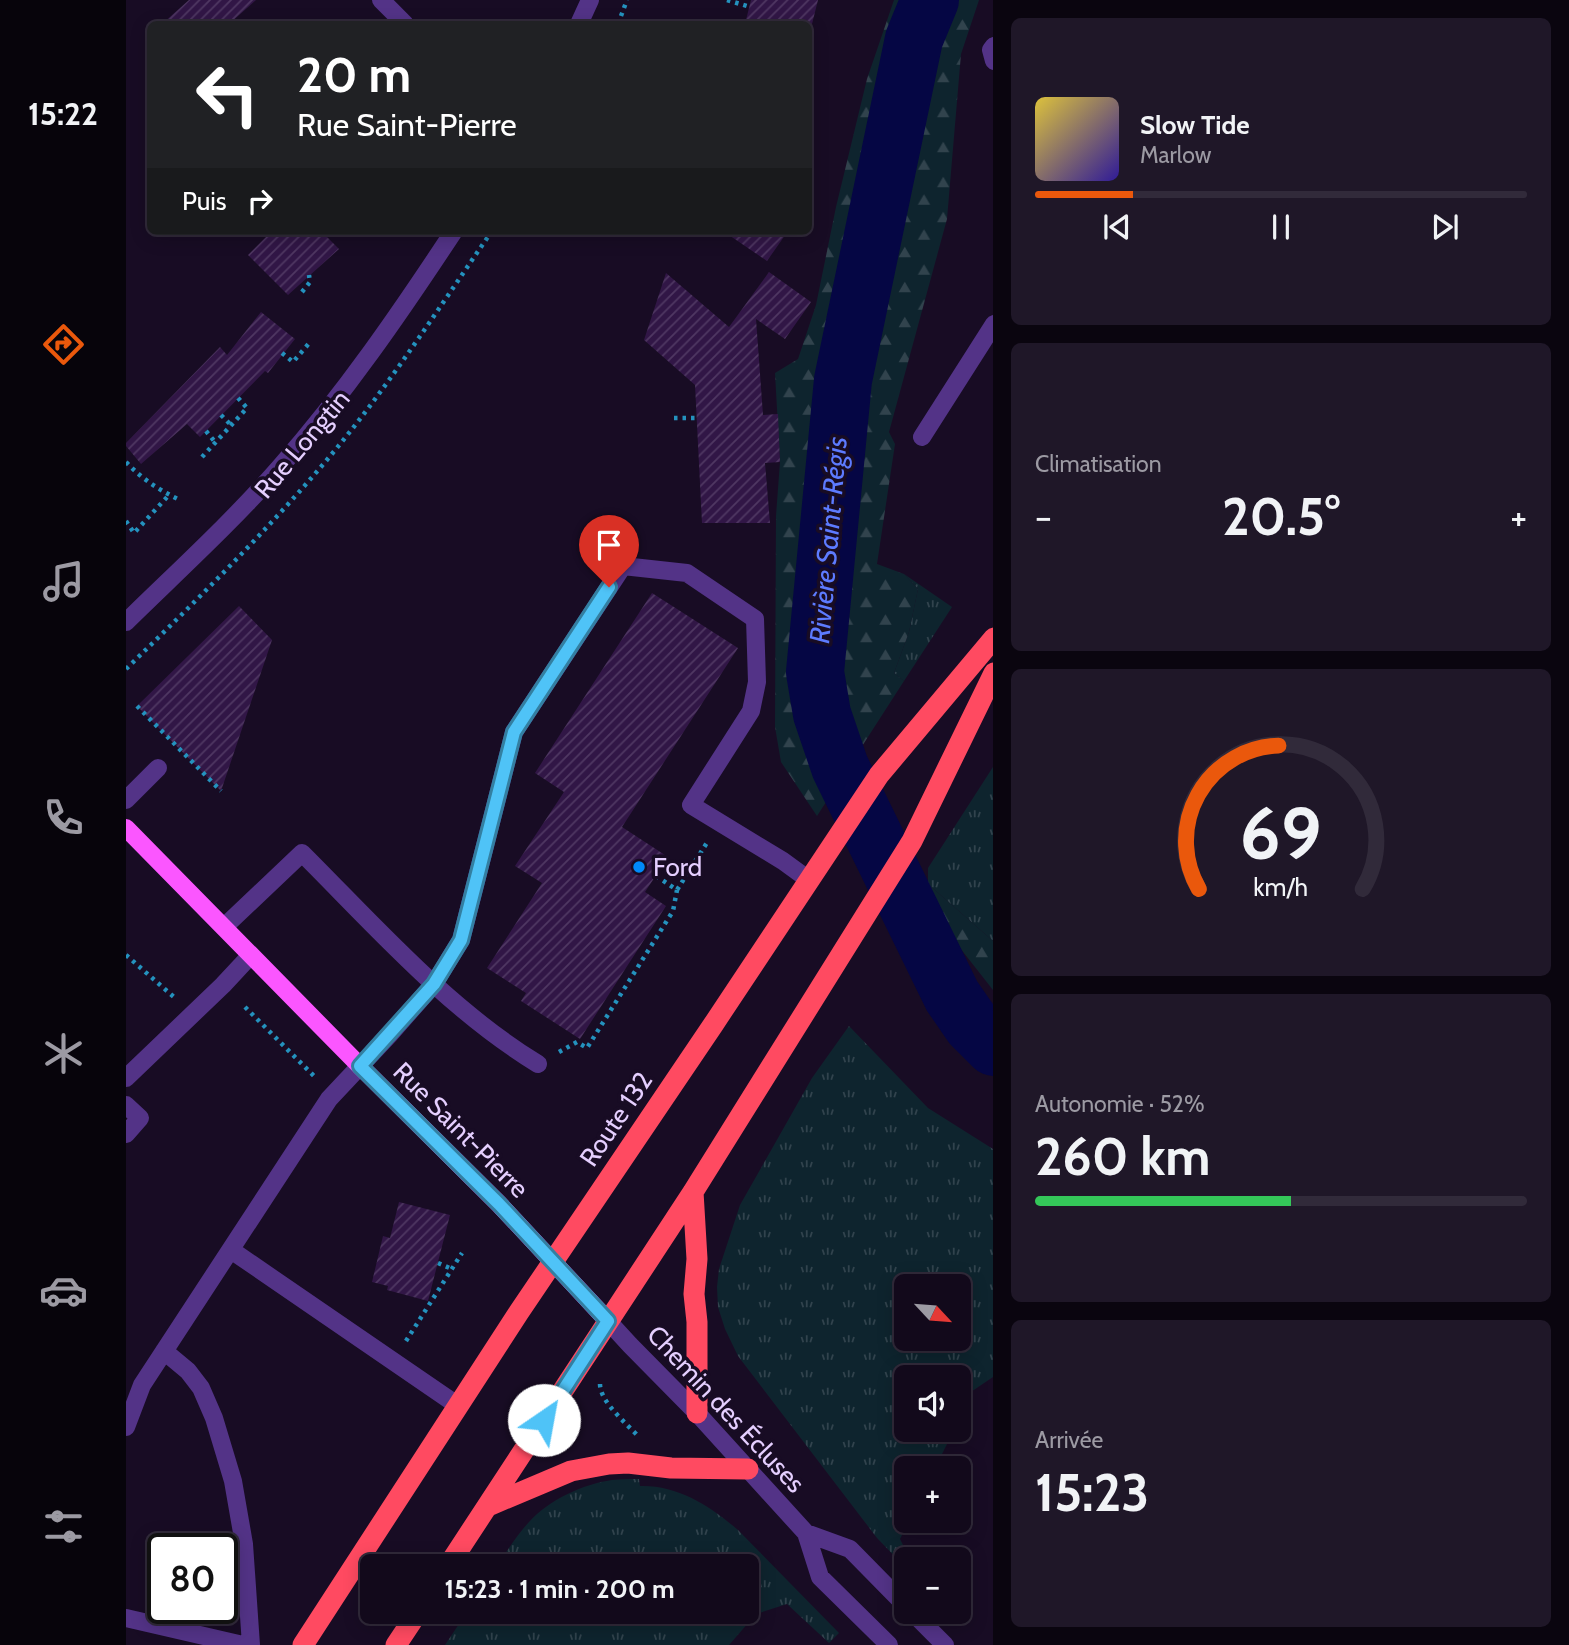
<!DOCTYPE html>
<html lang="fr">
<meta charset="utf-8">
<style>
body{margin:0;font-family:Cabin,sans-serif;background:#1f1728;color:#f1f3f6;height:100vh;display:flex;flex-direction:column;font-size:26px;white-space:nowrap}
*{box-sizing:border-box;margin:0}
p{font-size:23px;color:#9c9aa3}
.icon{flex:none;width:38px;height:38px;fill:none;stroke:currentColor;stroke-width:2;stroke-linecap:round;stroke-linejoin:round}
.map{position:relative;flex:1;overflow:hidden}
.panel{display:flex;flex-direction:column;gap:18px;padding:18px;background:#0a050f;width:576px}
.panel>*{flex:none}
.hud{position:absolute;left:21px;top:21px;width:665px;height:214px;border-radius:10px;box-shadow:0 4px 18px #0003,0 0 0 2px #312a3a;background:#202124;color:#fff;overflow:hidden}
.needle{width:46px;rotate:116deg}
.buttons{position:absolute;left:768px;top:1274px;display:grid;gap:14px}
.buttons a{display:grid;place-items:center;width:77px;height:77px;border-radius:10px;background:#12091b;box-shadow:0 4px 18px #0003,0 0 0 2px #312a3a;font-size:35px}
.speed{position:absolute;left:21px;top:1533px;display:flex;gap:14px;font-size:35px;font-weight:700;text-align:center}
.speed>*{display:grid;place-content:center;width:91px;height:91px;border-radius:50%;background:#12091b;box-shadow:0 4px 18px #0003,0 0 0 2px #312a3a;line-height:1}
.speed .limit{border:4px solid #111;border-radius:10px;background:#fff;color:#111}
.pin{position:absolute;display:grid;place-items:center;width:60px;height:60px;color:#fff;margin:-72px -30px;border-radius:50% 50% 50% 0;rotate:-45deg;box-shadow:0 0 7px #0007}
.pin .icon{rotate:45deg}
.me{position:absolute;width:77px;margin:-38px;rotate:33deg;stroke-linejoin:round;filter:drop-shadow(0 0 5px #0008)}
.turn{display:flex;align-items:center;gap:24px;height:147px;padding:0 35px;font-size:32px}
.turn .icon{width:91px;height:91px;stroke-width:2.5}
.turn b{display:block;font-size:49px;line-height:60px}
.then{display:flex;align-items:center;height:66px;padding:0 35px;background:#0003;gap:14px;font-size:26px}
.big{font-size:52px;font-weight:800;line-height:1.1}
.panel .card{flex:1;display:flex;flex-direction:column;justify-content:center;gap:10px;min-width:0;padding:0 24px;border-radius:10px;background:#1f1728}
.panel .dial{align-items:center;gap:0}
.dial svg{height:182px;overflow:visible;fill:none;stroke:#312a3a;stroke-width:7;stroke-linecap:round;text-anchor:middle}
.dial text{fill:#f1f3f6;stroke:none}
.song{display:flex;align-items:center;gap:21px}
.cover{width:84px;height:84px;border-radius:10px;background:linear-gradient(135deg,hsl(50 70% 55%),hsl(250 70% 35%))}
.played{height:7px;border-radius:4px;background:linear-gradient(90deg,#ea580c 20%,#312a3a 20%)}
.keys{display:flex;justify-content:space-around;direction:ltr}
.heat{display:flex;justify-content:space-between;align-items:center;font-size:38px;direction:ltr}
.charge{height:10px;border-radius:5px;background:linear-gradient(90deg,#34c759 52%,#312a3a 0)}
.trip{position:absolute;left:234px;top:1554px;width:399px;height:70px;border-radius:10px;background:#12091b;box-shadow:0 4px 18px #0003,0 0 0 2px #312a3a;font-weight:800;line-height:70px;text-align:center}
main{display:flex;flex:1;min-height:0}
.tab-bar{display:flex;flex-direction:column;width:126px;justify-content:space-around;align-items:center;background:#07040b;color:#9c9aa3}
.tab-bar .icon{width:49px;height:49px}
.tab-bar .active{color:#ea580c}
.tab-bar b{font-size:32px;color:#f1f3f6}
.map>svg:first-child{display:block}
</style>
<main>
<nav class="tab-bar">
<b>15:22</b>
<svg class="icon active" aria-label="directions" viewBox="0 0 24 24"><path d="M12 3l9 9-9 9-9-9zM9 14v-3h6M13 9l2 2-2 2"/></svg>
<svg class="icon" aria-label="music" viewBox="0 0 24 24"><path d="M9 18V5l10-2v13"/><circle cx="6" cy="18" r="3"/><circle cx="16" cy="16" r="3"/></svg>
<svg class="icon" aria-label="phone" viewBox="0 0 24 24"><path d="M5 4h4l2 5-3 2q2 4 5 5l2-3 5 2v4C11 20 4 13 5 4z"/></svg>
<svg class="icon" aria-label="climate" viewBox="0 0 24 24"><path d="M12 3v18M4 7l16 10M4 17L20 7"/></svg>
<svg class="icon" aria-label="car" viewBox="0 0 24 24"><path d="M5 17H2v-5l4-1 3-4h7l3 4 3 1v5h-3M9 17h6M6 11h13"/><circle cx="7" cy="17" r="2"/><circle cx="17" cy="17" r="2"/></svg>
<svg class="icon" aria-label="filters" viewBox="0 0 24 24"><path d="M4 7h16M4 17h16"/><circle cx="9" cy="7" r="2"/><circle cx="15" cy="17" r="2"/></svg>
</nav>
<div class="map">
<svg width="868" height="1645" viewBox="0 0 868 1645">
<defs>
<pattern id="grass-tufts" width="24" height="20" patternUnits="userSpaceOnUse" patternTransform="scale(1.75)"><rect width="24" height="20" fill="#0e242e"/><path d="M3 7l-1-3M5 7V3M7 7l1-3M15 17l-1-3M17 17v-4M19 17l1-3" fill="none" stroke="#31434d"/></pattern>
<pattern id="forest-firs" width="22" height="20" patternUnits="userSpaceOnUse" patternTransform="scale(1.75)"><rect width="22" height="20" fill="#0e242e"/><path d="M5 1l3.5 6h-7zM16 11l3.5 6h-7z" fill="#31434d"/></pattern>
<pattern id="building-hatch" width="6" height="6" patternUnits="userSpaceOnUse" patternTransform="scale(1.75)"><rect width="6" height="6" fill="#311646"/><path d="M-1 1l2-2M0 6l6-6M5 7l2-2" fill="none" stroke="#4f3762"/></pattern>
</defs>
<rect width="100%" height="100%" fill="#180c24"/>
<path fill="url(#grass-tufts)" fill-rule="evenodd" d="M778,574L826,607L778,681L768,673L783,632L792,589Z
M867,767V941L802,884V868Z
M723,1026L802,1108L867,1149V1377L833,1400V1377H780V1430H807L819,1438L821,1444L809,1468H780V1521H783L774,1539L777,1545L793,1559H780V1568L751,1538L612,1356L599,1329L592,1307L591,1287L593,1269L614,1205L686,1078ZM780,1286H833V1339H780Z
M513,1479L514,1486C552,1485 584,1506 612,1530L713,1633L703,1643L661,1604L630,1614L603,1645H319L341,1612H621V1566H371C381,1551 391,1535 403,1522C423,1500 457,1484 486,1480C495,1479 504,1479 513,1479Z"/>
<path fill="url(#forest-firs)" d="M768,0H853L835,54L821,219L763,432L769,444L751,564L778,574L792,589L783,632L768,673L778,681L691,816L655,762L649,727L650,516L654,462L649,373L672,359L690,305L710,207L741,79Z
M802,884L867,941V990L827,939Z"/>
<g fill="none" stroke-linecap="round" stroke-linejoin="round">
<path stroke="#050644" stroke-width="58" d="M804,0L788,39L717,380L689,672L696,714L714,767L826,996L846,1025L868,1047"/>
</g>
<path fill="url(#building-hatch)" d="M63,0H130L103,24H36Z
M625,0H692L686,24H619Z
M146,231H195L213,249L162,295L122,255Z
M597,231H662L641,261Z
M643,272L685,302L659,339L630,319L637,415L652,414L654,462L639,463L644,523H576L569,385L518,340L540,273L603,327Z
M135,312L169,339L142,373L139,371L74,437L61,424L15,464L0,446V443L94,347L101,355Z
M526,593L612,648L496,827L542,857L519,892L540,906L454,1039L395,1001L400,993L361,968L416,883L389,866L438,792L409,773Z
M113,606L146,640L95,791L11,706Z
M273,1202L324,1215L302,1301L261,1290L262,1286L246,1282L257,1236L264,1238Z"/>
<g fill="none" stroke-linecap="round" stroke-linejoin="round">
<path stroke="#2492be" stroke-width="4.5" stroke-dasharray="3.5 5" stroke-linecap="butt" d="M601,0L624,7
M492,24L501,0
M176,292L184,282L183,275
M156,353L167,362L185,341
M95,415L105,425
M548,418H571
M80,431L89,442
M76,457L121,408L112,398
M0,462C16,479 33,490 54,500
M0,521L8,533L43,495
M0,669C69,602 138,534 200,461C261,389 312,309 366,231
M11,706L95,791
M530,876L551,890L582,841
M0,955L49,998
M119,1007L190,1078
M433,1052L451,1042L461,1048L547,911L551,890
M312,1263L326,1269
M280,1341L336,1253
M474,1384C474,1402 501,1424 513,1437"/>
<path stroke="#533387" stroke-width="18" d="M255,0L279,24
M453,24L464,0
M868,46L865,50L868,61
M796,437L868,324
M0,622C52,571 106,522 154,467C219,393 274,313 328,231
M0,800L32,768
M98,927L176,853C250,927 322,1009 412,1064
M0,1078L97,985L125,955
M0,1105L14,1118L0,1134
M105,1250L331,1405
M482,1321L504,1345L571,1413L680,1533L694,1577L763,1645
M38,1351L62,1371L75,1388L88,1418L107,1481L118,1544L125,1645
M0,1427L16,1385L203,1099L264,1034L308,984L335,940L388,732L497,566L561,573L629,619L631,682L625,711L565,805L657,861L683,880
M680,1533L724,1549L780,1606
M786,1612L819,1645
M0,1618L117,1645"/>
<path stroke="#fb56ff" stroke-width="18" d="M0,828L234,1066L373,1204L482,1321"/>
<path stroke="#ff4a61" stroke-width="21" d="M567,1192L571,1259L568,1294L571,1322V1413
M362,1506L445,1471L483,1464L502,1463L545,1468L622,1469
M322,1566L567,1192L786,841L868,673
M177,1645L393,1312L587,1025L753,775L868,638
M270,1645L292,1612"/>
</g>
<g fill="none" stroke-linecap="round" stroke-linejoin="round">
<defs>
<path id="route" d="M418,1420L482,1321L373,1204L234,1066L308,984L335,940L388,732L483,587"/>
</defs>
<use href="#route" stroke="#337fa1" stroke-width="18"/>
<use href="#route" stroke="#4fc3f7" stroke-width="12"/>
</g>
<circle fill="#008afa" stroke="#180c24" stroke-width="2.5" cx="513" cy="867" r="7"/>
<g text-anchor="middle" stroke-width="7" stroke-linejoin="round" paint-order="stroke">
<g font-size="26" fill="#e5cfff" stroke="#180c24">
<text transform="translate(176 444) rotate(-50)" y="9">Rue Longtin</text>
<text transform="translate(490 1119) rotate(-56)" y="9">Route 132</text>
<text transform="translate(335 1130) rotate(45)" y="9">Rue Saint-Pierre</text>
<text transform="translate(600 1409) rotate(47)" y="9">Chemin des Écluses</text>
</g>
<g font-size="26" fill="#e5cfff" stroke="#180c24" text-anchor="start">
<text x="527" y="876">Ford</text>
</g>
<g font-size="28" font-style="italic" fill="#5d7bff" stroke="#180c24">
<text transform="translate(702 540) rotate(-85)" y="10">Rivière Saint-Régis</text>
</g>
</g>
</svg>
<div class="buttons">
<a><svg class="needle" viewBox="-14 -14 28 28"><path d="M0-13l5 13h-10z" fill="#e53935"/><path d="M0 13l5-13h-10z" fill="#9c9aa3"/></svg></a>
<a><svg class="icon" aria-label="sound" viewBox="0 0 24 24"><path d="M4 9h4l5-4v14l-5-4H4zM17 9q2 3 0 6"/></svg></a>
<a>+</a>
<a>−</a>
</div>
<div class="speed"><div class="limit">80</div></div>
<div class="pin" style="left:483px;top:587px;background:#d93025"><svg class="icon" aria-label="arrive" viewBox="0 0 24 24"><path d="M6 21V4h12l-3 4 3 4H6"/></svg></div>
<svg class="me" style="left:418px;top:1420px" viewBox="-20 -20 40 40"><circle r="19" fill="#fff"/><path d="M0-13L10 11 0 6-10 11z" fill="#4fc3f7"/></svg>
<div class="trip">15:23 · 1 min · 200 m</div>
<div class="hud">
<div class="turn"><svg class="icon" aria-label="left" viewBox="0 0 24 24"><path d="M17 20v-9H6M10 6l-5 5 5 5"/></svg><div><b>20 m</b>Rue Saint-Pierre</div></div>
<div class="then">Puis<svg class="icon" aria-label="right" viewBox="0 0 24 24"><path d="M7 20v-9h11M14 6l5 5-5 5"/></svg></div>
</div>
</div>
<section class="panel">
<div class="card">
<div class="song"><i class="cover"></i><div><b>Slow Tide</b><p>Marlow</p></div></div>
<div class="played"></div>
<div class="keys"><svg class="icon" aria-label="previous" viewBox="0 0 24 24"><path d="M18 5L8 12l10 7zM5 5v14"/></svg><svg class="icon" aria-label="pause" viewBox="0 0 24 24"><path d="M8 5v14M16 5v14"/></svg><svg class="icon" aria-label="next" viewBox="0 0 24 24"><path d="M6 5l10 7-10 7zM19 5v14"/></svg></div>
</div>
<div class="card"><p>Climatisation</p>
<div class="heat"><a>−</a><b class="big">20.5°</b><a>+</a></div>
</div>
<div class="card dial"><svg viewBox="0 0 100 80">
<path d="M14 69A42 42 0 1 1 86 69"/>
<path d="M14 69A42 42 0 0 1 49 6" stroke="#ea580c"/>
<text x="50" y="56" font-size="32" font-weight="700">69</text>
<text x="50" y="72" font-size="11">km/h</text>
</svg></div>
<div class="card"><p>Autonomie · 52%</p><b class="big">260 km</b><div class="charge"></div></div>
<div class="card"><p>Arrivée</p><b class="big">15:23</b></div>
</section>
</main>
